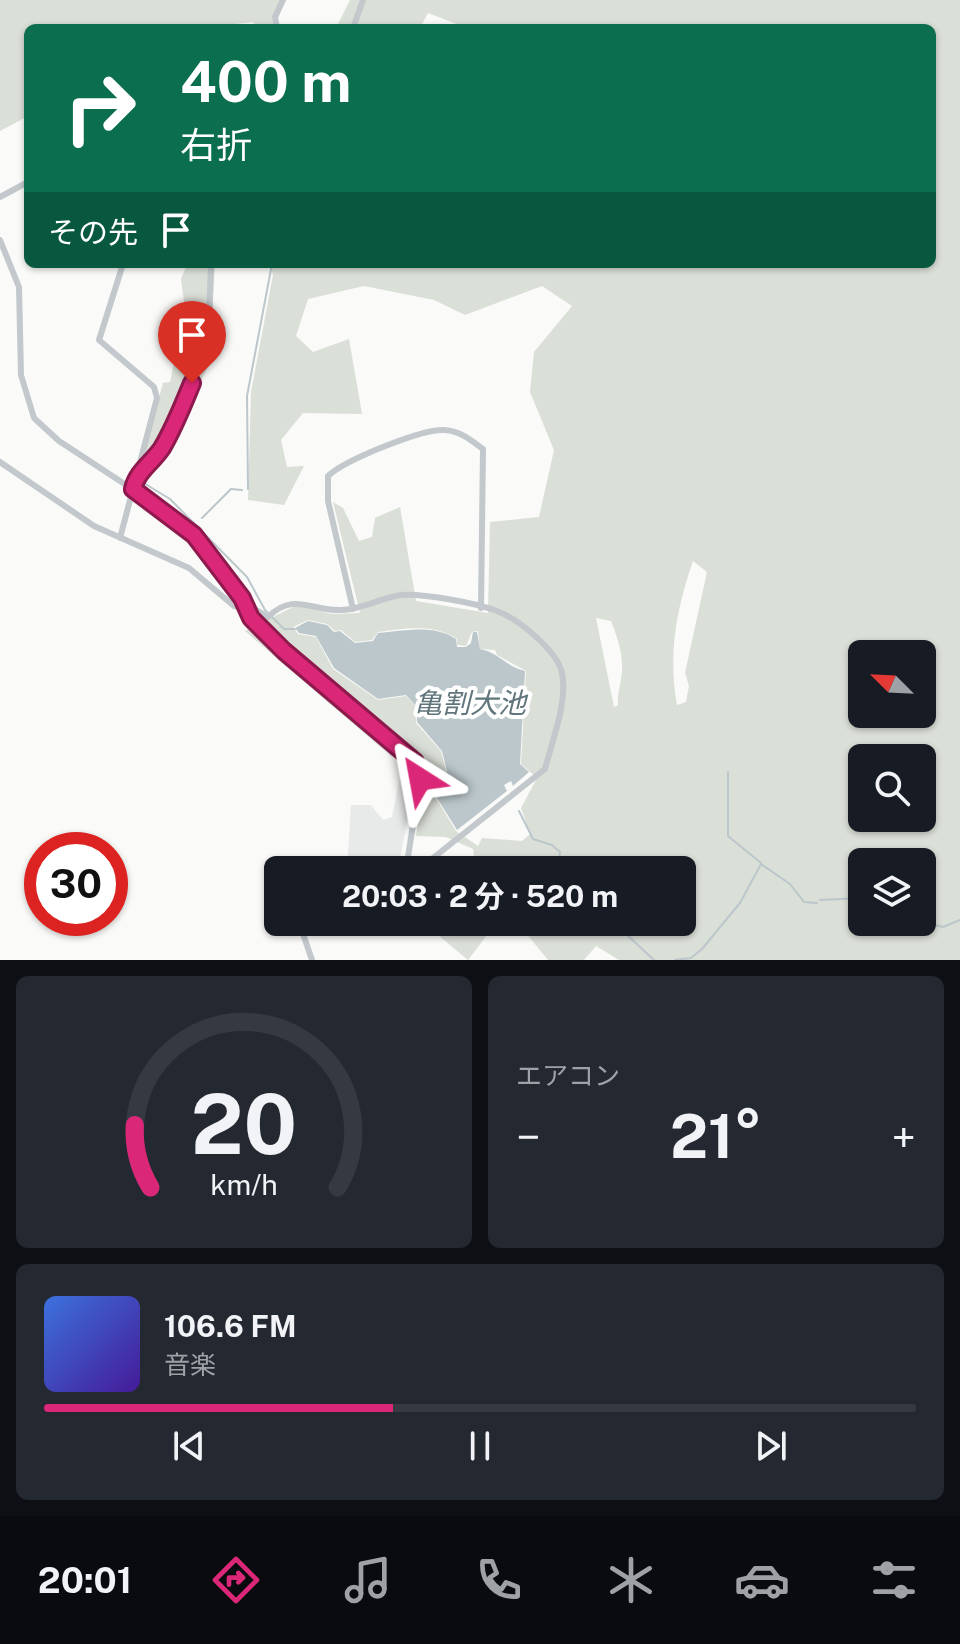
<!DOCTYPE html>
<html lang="ja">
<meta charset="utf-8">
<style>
body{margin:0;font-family:"Public Sans","Noto Sans JP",sans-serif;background:#242831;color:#f1f3f6;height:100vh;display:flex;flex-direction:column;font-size:30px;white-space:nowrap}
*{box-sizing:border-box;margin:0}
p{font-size:26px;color:#9ea1a6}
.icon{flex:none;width:44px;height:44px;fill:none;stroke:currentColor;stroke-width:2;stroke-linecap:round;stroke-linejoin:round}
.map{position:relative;height:960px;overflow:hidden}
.details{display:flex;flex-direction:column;gap:16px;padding:16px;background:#0d0f14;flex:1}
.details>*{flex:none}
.guide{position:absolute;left:24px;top:24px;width:912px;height:244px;border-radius:12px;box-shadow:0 2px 6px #0004;background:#0b6e4f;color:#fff;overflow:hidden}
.needle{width:52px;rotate:294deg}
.tools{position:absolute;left:848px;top:640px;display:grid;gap:16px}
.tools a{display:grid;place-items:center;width:88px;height:88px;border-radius:12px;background:#171b24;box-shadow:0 2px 6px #0004;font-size:40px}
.speed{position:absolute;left:24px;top:832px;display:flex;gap:16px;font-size:40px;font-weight:700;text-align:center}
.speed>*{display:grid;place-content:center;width:104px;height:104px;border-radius:50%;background:#171b24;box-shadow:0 2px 6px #0004;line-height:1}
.speed .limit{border:12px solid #d22;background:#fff;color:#111}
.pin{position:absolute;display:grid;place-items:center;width:68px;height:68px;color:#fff;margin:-82px -34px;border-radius:50% 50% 50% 0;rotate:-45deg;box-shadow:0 0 8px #0007}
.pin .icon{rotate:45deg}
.me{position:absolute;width:88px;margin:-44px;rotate:326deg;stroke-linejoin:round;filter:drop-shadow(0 0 6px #0008)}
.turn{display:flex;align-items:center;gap:28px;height:168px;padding:0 24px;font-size:36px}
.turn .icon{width:104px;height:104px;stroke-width:2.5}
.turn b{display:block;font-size:56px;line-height:68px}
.then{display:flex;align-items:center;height:76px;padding:0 24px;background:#0003;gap:16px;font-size:30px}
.big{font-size:60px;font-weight:700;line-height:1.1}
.details .widget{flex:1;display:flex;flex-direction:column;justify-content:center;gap:12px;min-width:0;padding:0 28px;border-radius:12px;background:#242831}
.details .dial{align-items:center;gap:0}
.dial svg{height:208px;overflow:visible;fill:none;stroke:#363941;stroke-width:7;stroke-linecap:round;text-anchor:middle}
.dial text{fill:#f1f3f6;stroke:none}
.song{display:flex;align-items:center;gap:24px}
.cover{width:96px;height:96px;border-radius:12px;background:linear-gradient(135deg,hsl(220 70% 55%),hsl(260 70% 35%))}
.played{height:8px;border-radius:4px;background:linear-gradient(90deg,#db2777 40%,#363941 40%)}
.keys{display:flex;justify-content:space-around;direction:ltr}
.heat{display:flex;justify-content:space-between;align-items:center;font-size:44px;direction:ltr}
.details .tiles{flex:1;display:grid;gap:16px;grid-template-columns:1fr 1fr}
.widget:last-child{grid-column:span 2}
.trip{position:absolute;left:264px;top:856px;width:432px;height:80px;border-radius:12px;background:#171b24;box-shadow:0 2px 6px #0004;font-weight:700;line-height:80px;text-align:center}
.tabs{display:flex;height:128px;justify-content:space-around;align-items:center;background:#090b0e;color:#9ea1a6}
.tabs .icon{width:56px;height:56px}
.tabs .on{color:#db2777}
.tabs b{font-size:36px;color:#f1f3f6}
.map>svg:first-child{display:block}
</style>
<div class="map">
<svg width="960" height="960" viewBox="0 0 960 960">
<rect width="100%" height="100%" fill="#fafaf8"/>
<path fill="#e8e9e9" d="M401,771L416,772L398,870H347L351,805H371L383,820L392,817Z"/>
<path fill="#dadfd7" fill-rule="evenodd" d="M0,0H285L274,28H262L252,22L203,28H28V116L0,131Z
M350,0H960V960H619L596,946L584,960H548L517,922H682V870H471L476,868L473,849L446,837L416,836C421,799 435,776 405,748L392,757L245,631L297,605L332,614L360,613L333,502L343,508L359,541L372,537L375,518L400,507L416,601L488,613L490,522L539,517L554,450L530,392L534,352L572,306L542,286L465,315L434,300L364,286L308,299L296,336L313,352L349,339L362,414L303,413L281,440L287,467L304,466L284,505L248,500L251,392L273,275L270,264H932V28H467L428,13L420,28H336ZM693,561L707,572L685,673L689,686L686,702L677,705C668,654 676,610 693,561ZM596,618L611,621C618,638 625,660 621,679C620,689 617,694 618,705L614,707ZM308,620L327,624L335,631L341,630L355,642L372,640L378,632C404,629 433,623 457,639V645L466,646L472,632L478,631L480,649L495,650L497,655L526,671L521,764L537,778L521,808L530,834L522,841L482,838L478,846L456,831L436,798L446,771L441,751L416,723L417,707L406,696L378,700L333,669L316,637L298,634L293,627ZM862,654H922V714H862ZM862,758H922V818H862ZM862,862H922V922H862Z
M187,264H215L212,322L221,340C202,382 180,420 149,454L144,453L163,383L170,382L185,309L181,279Z
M436,922H504L487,935L468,960L432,930Z"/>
<path fill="#bbc7cb" d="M308,621L327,625L334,632L340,631L355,643L373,641L378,633C404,631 433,624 456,639L457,647H466L471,643L473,632H477L480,649C500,653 505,666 525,671L520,764L529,772L513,786L511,781L504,785L507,791L457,830L437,798L447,771L442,751L417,722V707L406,695L378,699L334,668L316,636L299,633L295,628Z"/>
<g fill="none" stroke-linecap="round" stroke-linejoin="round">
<path stroke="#bbc7cb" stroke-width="2" d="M142,482L170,499L247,577L265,610L284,629H295
M248,489L247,396L272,264
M202,518L231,489L242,490
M728,772V836L761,863
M519,811L533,839L552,845L560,852L558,870
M820,900L862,898
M613,922L654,960
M922,922L943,927L960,920
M675,960L691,958L702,949L740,903L761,864L790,884L804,902L817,903"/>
<path stroke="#c3c8cc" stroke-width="6" d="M277,28L275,17L283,0
M353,28L363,0
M0,197L28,182
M0,240L19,287L21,375L34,418L59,441L146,498L194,535L242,598L251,618L322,685L415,762L420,779L406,870
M0,462L94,526L189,568L234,606L245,608
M136,475L155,457L169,436L212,339L209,318L211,264
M120,538L157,398L154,387L99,340L123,264
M243,602L268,617C294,591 313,612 342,610C363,609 380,598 401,595C422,593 476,603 497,611C518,619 557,650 562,673C568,702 552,741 545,769L428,862L408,870
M353,609L328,501V476C345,460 423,428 445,430C460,431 471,440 483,449L481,608
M299,922L312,960"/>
</g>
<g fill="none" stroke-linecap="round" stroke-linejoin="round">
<defs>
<path id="route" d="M192,383C183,405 174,428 162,448C152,463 137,471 133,489L194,535L242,598L251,618L284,651L415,762L420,779"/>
</defs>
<use href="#route" stroke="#8e194d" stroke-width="20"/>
<use href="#route" stroke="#db2777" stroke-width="14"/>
</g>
<g text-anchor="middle" stroke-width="8" stroke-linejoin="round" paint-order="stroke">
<g font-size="28" font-style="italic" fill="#60757c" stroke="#fff">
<text x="470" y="713">亀割大池</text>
</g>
</g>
</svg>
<div class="tools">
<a><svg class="needle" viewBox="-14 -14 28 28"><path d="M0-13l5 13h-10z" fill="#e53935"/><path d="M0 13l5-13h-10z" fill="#9ea1a6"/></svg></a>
<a><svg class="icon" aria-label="search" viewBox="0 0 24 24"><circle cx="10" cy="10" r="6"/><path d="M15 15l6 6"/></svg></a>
<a><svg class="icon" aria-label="layers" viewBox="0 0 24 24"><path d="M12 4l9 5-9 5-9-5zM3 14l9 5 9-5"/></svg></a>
</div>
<div class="speed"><div class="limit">30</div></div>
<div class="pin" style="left:192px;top:383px;background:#d93025"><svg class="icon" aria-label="arrive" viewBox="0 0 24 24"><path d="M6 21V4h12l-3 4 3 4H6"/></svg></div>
<svg class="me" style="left:420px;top:779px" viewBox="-20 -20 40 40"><path d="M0-17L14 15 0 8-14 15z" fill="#db2777" stroke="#fff" stroke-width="4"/></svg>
<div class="trip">20:03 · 2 分 · 520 m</div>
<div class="guide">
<div class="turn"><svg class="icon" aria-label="right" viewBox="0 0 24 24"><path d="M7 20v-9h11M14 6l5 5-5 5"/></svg><div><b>400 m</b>右折</div></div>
<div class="then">その先<svg class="icon" aria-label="arrive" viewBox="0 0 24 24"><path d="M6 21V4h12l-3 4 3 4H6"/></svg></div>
</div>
</div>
<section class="details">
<div class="tiles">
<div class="widget dial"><svg viewBox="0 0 100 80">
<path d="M14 69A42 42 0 1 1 86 69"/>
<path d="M14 69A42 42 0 0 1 8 45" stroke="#db2777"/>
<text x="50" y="56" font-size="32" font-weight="700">20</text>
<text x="50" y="72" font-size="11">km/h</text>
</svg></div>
<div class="widget"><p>エアコン</p>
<div class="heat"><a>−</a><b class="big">21°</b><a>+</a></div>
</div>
<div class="widget">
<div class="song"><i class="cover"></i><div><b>106.6 FM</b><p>音楽</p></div></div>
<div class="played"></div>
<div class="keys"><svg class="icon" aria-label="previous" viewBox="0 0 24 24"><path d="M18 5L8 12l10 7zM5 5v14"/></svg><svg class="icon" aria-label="pause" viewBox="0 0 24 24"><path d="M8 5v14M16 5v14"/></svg><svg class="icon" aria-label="next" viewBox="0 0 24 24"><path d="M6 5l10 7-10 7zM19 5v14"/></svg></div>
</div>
</div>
</section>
<nav class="tabs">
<b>20:01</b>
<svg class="icon on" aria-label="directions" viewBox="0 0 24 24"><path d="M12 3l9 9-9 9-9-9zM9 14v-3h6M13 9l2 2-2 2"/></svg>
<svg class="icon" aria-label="music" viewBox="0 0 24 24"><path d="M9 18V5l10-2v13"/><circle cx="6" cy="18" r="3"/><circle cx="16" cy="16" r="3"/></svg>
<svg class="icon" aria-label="phone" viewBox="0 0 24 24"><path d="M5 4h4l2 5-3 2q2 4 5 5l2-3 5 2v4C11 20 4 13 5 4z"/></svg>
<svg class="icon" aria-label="climate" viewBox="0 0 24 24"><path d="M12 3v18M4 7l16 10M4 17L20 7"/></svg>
<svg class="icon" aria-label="car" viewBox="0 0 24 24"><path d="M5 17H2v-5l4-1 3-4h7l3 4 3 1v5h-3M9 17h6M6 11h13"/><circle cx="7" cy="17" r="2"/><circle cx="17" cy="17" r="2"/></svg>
<svg class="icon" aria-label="filters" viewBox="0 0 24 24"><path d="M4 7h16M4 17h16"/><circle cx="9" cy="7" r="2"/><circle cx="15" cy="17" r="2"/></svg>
</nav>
